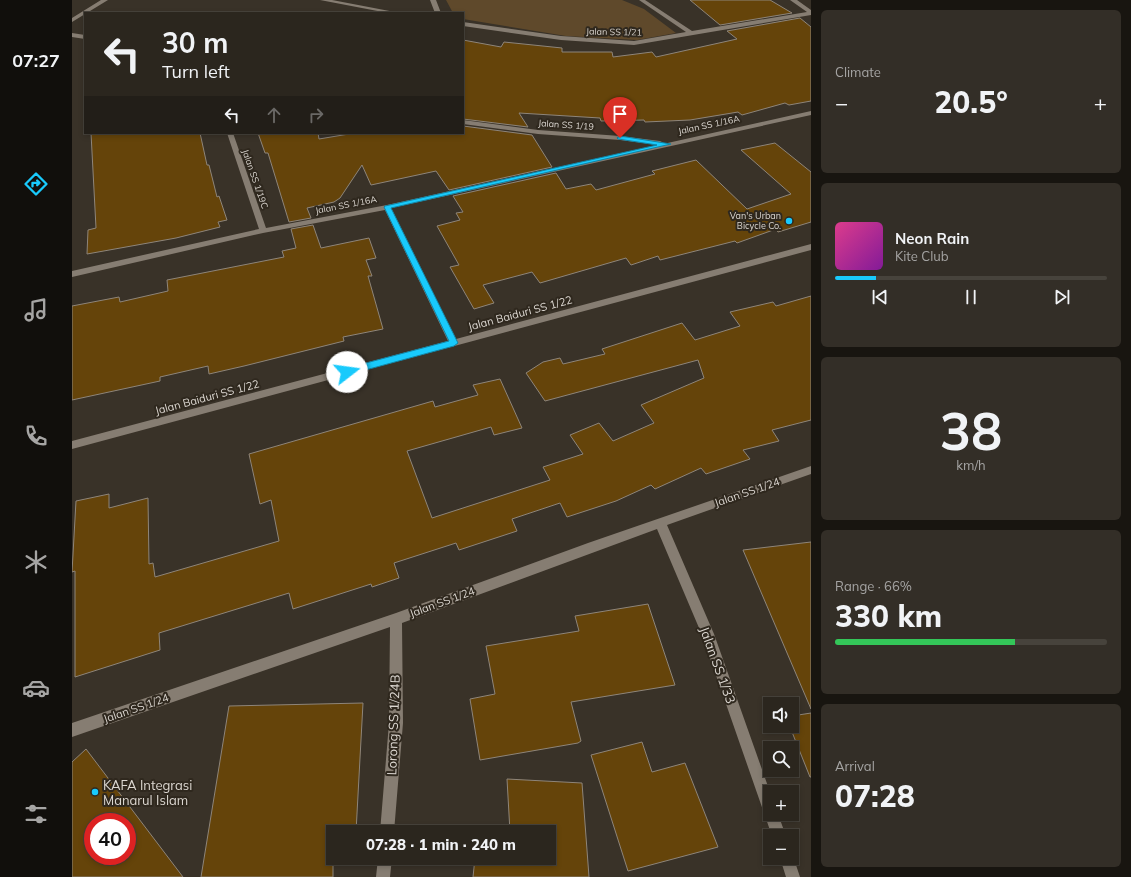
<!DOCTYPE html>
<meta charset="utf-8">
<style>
body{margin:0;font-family:Mulish,sans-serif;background:#332e27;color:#f1f3f6;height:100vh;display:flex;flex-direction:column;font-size:15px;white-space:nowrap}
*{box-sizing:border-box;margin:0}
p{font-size:13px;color:#a6a5a4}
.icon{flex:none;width:22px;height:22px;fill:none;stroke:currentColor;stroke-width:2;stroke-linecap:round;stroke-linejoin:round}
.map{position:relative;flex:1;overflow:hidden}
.details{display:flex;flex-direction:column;gap:10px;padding:10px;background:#181510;width:320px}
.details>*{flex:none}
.hud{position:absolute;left:12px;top:12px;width:380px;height:122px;border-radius:0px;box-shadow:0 2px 6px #0003,0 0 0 1px #47433c;background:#2b261e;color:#f1f3f6;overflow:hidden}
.tools{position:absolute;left:691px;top:697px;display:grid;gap:8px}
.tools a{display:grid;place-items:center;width:36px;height:36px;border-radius:0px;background:#2b261e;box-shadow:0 2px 6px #0003,0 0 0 1px #47433c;font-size:20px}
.speed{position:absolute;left:12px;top:813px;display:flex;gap:8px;font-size:20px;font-weight:700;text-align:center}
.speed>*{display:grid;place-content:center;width:52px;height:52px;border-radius:50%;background:#2b261e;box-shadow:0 2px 6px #0003,0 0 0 1px #47433c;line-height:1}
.speed .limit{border:6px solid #d22;background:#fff;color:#111}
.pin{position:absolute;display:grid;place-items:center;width:34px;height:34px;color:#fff;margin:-41px -17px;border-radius:50% 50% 50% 0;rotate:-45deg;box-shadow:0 0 4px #0007}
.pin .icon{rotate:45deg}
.me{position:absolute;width:44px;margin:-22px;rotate:75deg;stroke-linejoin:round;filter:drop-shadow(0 0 3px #0008)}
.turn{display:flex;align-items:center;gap:14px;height:84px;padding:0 12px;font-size:18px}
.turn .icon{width:52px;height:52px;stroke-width:2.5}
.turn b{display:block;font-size:28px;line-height:34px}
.lanes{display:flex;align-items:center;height:38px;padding:0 12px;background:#0003;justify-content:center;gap:20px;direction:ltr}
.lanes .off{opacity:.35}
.big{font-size:30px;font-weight:800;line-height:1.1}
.details .widget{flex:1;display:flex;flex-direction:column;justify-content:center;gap:6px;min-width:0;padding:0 14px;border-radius:6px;background:#332e27}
.details .dial{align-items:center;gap:0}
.dial b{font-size:52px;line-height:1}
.song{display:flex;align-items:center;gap:12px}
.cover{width:48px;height:48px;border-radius:6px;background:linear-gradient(135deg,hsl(330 70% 55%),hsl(290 70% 35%))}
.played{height:4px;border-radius:2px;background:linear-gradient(90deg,#19cafc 15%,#47433c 15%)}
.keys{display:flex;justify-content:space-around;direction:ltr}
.heat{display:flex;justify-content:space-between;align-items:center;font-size:22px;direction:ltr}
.charge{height:6px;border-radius:3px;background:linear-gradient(90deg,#34c759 66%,#47433c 0)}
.trip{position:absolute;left:254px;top:825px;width:230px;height:40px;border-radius:0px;background:#2b261e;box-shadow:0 2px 6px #0003,0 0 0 1px #47433c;font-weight:800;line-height:40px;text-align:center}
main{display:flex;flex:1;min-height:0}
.tabs{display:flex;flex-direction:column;width:72px;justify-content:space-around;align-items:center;background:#110f0c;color:#a6a5a4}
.tabs .icon{width:28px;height:28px}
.tabs .on{color:#19cafc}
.tabs b{font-size:18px;color:#f1f3f6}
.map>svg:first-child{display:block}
</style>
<main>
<nav class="tabs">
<b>07:27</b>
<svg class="icon on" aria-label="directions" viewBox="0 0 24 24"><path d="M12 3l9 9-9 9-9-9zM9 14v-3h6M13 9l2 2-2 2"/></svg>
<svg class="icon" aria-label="music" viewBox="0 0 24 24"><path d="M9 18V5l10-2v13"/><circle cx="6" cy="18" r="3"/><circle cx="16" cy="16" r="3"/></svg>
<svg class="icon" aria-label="phone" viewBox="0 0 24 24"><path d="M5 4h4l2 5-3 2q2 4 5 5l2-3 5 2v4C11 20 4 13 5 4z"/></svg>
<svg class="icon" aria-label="climate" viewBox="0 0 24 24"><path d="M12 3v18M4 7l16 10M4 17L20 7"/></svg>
<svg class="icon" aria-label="car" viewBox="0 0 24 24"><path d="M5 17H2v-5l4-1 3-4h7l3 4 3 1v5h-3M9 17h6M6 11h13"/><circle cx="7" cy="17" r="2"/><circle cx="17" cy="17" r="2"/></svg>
<svg class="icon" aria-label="filters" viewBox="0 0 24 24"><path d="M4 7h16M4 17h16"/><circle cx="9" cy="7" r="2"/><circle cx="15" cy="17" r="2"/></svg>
</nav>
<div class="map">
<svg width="739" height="877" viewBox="0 0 739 877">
<rect width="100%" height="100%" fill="#393228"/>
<path fill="#5f492b" d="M374,0H550L572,9L604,33L565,40L494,36L391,19V13H381Z"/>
<path fill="#65440a" stroke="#8e857a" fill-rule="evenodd" d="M618,0H698L720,13L648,25Z
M728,18L739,27V101L717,105L713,103L670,115L666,112L618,120L573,122L572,120L529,121L528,118L447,113L456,127L391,119V40L429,47L432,42L490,48V52H540L541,57L580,52L584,57L665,39L655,31Z
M391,126L460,135L480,167L377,190L364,171L299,185L290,165L268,198L262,202L235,208L239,218L217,222L196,153H193L186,133H246L247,139L283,133H391Z
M19,133H128L135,165H137L145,197L147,196L155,220L146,222L148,227L104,238L15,254L16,230L24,228Z
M703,143L739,172V222L706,232L704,229L665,243L663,241L588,260L586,256L559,265L554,258L468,283L460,272L411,285L422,303L402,309L378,267L387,265L365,226L388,220L384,213L391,212L381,196L484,173L494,189L519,184L524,190L583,174L580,171L624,160L675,209L719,194L669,150Z
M241,225L249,248L297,238L304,258L294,260L300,276H296L311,329L271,337L272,341L172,366L137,374L136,366L88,377V381L0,400V306L47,297L48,302L96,291L95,280L212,257L210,251L224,248L219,229Z
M739,296V420L700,430L707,441L671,450L678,459L634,474L629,468L583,489L579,485L544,501L495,517L488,503L440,519L445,531L387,550L384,543L322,563L327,578L300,587L299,584L221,609L217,593L87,633L88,650L3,677V571L0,572L4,501L37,494V508L76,498L77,564L81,563L83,577L207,541L199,500L188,504L177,454L361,401L363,407L406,395L401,385L428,379L450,428L422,435L419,427L335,451L360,518L478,480L471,467L511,454L498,435L527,423L541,441L582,423L569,405L632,378L626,360L473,401L454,373L471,362L488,358L491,364L533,354L530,349L610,323L623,340L668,326L658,312L701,302L704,306Z
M739,542V709L671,550Z
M576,604L603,685L499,702L509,741L506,743L408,760L398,699L423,694L414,646L507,631L503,616Z
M291,703L284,832H261V877H129L157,706Z
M739,713V777H738L720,732V716Z
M570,742L580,772L613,763L646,847L556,871L519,755Z
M14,749L111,877H0V762ZM21,822H55V856H21Z
M435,779L510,783L517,877H401L403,858H477V832H438Z"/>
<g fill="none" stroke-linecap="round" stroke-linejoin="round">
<path fill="#867d72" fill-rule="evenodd" d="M29,0H36L0,22V18Z
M248,0H260L328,13H316Z
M358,0H364L369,13H363Z
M567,0H573L620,31L735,12L718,0H725L739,10V15L562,45L489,40L391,26V22L489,36L562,41L614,32Z
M0,33L13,35V39L0,37Z
M739,111V115L319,208L384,339L739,244V250L0,449V441L376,341L313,210L191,233L0,277V271L187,229L155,133H161L194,228L315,205L586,145L548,140L466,134L391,124V120L466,130L548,136L588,141L590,142L591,144Z
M739,466V474L595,525L642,634L698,792V814H706L714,836H700L630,635L585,529L330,623L331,723L322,832H308L317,723L318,627L0,737V723L324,613L516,543Z
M720,853L728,877H714L708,858H720Z
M306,858H320L318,877H304Z"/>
</g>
<path fill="#19cafc" stroke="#1083a4" d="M548,136L599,144L319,208L386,343L382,346L275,375L272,374V369L275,368L377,341L312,207L313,206L585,145L546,139L545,138Z"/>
<g fill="#19cafc" stroke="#2f281e" stroke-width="1.5">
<circle cx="717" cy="221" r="4"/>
<circle cx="23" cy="792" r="4"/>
</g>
<g text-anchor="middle" stroke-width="4" stroke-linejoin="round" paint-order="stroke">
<g font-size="9" fill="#dcd7d1" stroke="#2f281e">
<text transform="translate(542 32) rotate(1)" y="3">Jalan SS 1/21</text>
<text transform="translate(494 125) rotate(4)" y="3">Jalan SS 1/19</text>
<text transform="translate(637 125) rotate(-12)" y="3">Jalan SS 1/16A</text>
<text transform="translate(183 179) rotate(71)" y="3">Jalan SS 1/19C</text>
<text transform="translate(274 205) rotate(-11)" y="3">Jalan SS 1/16A</text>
</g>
<g font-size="9" fill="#dcd7d1" stroke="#2f281e" text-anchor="end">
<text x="709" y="219">Van's Urban<tspan x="709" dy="10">Bicycle Co.</tspan></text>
</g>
<g font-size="11" fill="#dcd7d1" stroke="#2f281e">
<text transform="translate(448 313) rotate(-15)" y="4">Jalan Baiduri SS 1/22</text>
<text transform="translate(135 397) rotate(-15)" y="4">Jalan Baiduri SS 1/22</text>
<text transform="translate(675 492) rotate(-19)" y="4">Jalan SS 1/24</text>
<text transform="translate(370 602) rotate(-20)" y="4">Jalan SS 1/24</text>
<text transform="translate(64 708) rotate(-19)" y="4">Jalan SS 1/24</text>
</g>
<g font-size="13" fill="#dcd7d1" stroke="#2f281e">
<text transform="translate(646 665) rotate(70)" y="5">Jalan SS 1/33</text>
<text transform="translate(321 725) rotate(-88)" y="5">Lorong SS 1/24B</text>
</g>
<g font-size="13" fill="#dcd7d1" stroke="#2f281e" text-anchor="start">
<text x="31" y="790">KAFA Integrasi<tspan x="31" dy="15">Manarul Islam</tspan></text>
</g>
</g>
</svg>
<div class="tools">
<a><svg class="icon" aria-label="sound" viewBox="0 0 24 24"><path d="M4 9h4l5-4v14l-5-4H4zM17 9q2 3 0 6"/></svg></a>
<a><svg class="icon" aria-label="search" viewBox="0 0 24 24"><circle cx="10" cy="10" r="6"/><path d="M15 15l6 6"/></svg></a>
<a>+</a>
<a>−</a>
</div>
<div class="speed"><div class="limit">40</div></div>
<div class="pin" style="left:548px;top:138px;background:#d93025"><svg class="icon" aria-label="arrive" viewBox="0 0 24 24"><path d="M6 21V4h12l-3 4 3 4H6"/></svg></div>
<svg class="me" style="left:275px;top:372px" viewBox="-20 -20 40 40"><circle r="19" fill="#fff"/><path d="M0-13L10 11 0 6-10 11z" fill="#19cafc"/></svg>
<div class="trip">07:28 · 1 min · 240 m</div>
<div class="hud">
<div class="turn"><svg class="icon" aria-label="left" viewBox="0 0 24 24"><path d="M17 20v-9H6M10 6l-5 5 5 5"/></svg><div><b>30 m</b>Turn left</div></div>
<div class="lanes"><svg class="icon" aria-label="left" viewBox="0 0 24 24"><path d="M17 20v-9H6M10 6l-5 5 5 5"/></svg><svg class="icon off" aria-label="ahead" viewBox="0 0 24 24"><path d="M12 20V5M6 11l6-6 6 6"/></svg><svg class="icon off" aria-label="right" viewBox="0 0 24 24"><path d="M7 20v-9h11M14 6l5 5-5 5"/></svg></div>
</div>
</div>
<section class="details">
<div class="widget"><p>Climate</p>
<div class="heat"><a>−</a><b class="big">20.5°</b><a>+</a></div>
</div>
<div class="widget">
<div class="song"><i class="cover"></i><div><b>Neon Rain</b><p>Kite Club</p></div></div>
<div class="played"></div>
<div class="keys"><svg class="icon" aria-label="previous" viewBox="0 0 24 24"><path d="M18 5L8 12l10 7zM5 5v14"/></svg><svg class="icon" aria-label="pause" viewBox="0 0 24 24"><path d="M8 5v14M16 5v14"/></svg><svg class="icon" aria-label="next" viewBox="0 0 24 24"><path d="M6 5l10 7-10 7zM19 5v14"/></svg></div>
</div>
<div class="widget dial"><b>38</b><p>km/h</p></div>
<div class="widget"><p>Range · 66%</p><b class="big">330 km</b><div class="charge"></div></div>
<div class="widget"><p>Arrival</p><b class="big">07:28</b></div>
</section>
</main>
